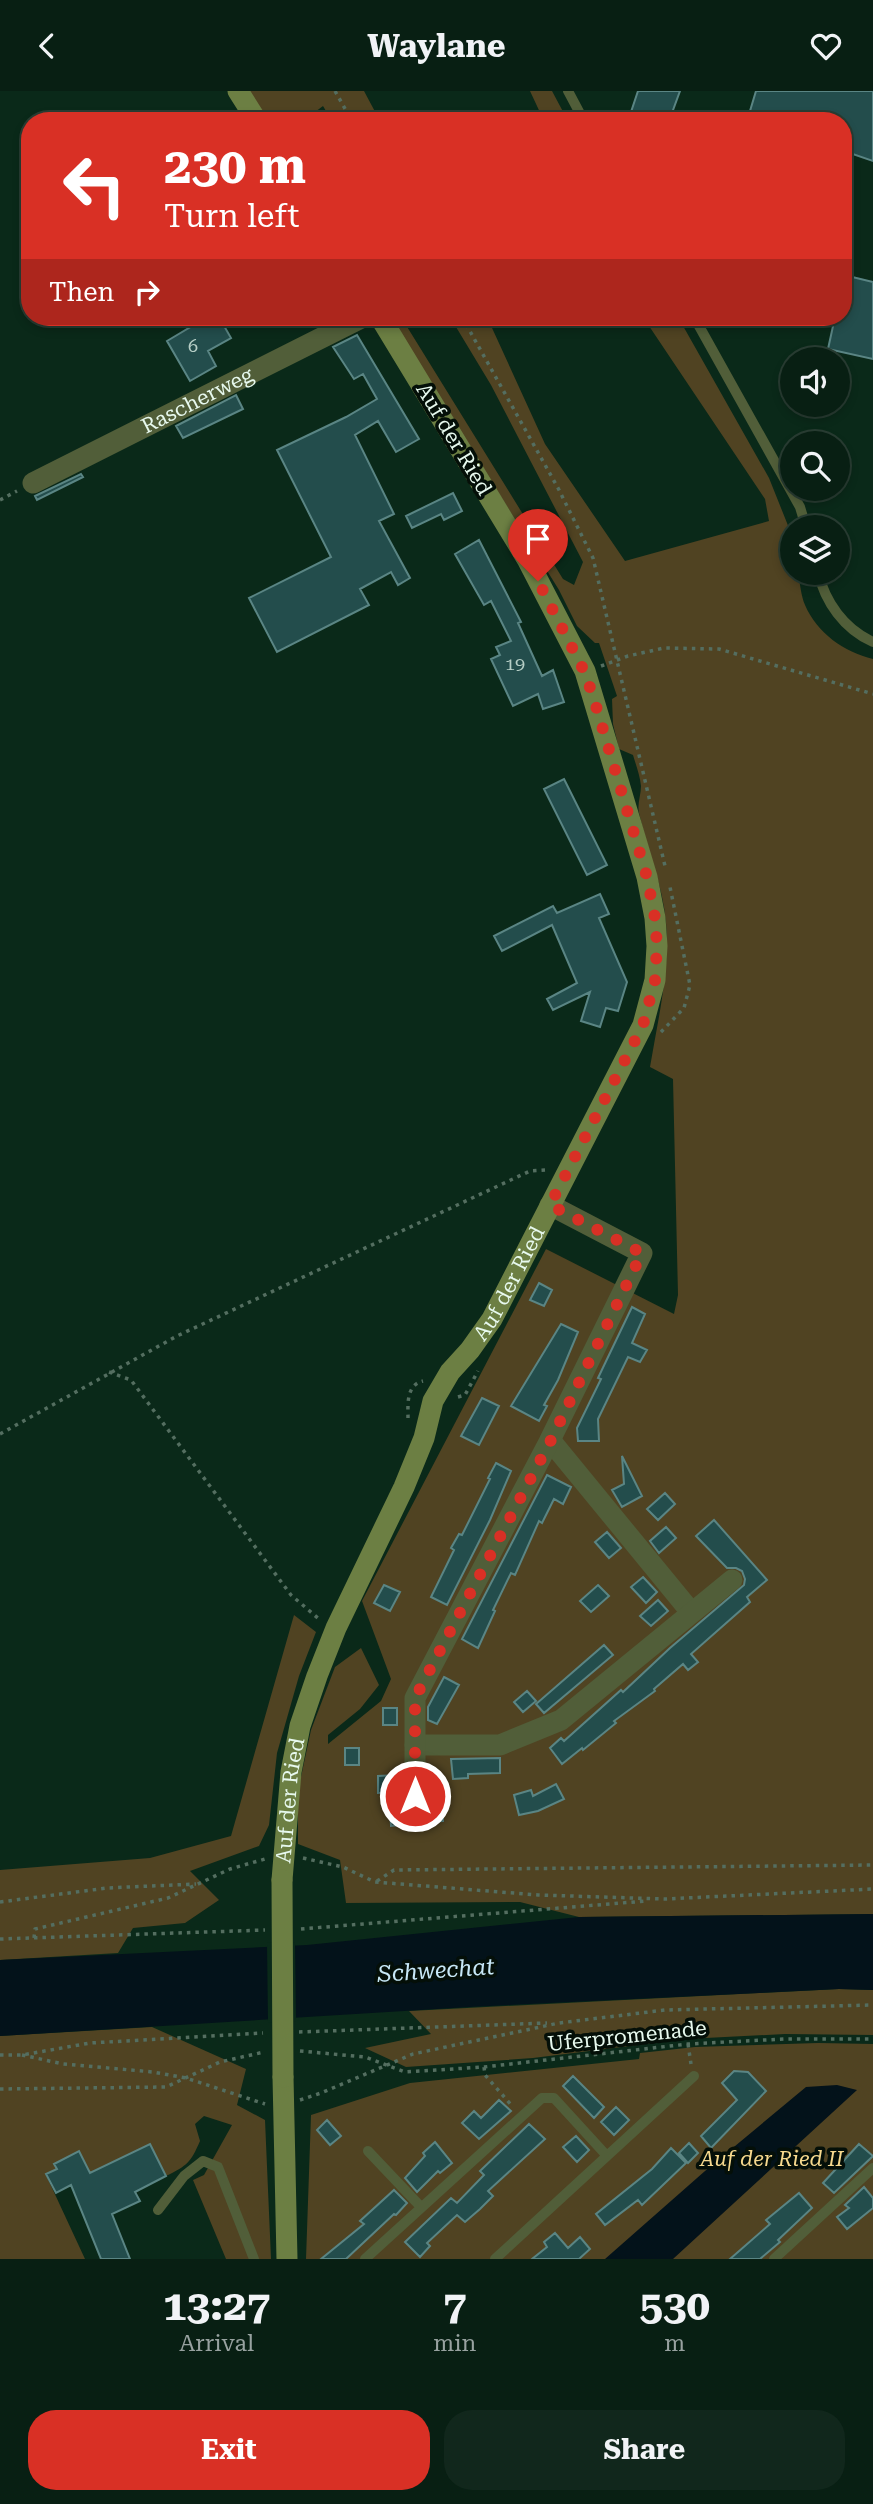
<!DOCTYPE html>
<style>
:root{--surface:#081f13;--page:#11271c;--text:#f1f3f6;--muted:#98a2a0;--line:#293d33;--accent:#d93025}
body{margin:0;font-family:"Roboto Serif",serif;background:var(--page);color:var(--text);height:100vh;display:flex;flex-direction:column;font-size:26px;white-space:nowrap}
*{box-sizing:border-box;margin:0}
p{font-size:23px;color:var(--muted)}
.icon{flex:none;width:38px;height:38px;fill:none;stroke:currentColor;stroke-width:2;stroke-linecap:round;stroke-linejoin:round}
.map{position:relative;height:2168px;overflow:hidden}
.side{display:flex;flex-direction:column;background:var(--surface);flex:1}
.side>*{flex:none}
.top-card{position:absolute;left:21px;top:21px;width:831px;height:214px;border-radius:28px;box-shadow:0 4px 10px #0003,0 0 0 2px var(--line);background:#d93025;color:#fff;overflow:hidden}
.fabs{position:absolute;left:780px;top:256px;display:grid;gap:14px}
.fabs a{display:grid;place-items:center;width:70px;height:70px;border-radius:50%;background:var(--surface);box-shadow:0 4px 10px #0003,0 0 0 2px var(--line);font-size:35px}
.pin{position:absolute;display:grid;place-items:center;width:60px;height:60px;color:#fff;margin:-72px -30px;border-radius:50% 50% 50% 0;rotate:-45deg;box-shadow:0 0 7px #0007}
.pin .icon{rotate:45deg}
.me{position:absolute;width:77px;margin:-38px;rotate:0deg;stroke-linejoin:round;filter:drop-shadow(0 0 5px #0008)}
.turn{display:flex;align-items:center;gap:24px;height:147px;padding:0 28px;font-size:32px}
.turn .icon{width:91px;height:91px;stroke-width:2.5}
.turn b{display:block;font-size:49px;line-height:60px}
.then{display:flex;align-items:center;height:66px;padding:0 28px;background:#0003;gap:14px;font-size:26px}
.eta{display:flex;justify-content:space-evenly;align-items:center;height:119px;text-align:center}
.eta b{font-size:42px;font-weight:700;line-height:49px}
.primary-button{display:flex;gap:14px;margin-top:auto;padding:14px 28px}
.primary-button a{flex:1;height:80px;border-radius:28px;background:var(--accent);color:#fff;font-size:28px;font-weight:700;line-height:80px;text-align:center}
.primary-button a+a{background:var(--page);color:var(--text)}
header{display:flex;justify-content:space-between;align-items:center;height:91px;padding:0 28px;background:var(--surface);font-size:32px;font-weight:700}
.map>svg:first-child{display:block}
</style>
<header><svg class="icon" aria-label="back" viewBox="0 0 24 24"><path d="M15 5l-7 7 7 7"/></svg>Waylane<svg class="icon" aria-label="heart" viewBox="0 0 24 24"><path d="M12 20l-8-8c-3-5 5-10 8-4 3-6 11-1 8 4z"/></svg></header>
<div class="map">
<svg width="873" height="2168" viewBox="0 0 873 2168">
<rect width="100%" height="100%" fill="#0a2919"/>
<!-- green -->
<path fill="#504322" d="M 249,0 L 364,0 L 380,30 L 332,30 L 323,15 L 303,30 L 268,30 Z
M 530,0 L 552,0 L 568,30 L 544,30 Z
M 389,226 L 401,226 L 563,488 L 574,494 L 583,471 L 491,294 L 450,226 L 487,226 L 545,353 L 625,470 L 769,430 L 765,408 L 643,226 L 678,226 L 769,387 L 789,437 L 793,455 L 793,481 L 798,481 C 800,492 801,505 805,514 C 817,542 844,561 873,568 L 873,1823 L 579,1826 L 520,1811 L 346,1812 L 340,1769 L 298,1753 L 298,1700 L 311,1639 L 335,1576 L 361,1557 L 379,1594 L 360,1618 L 328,1644 L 328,1653 L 381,1610 L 391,1588 L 362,1510 L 546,1158 L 674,1223 L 678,1204 L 673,988 L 650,976 C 658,928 670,880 666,832 C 663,794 647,758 639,722 C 637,713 641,704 641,695 C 640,685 636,674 633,664 L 619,658 L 613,633 L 612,608 L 617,605 L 599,552 L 595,552 L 577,535 L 559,499 Z
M 294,1524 L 316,1541 L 299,1585 L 277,1662 L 269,1734 L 259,1755 L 190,1780 L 219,1809 L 185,1832 L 133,1837 L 118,1862 L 0,1869 L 0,1779 L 150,1767 L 231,1745 Z
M 839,1898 L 873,1899 L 873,1944 L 785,1943 L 686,1948 L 533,1967 L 406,1976 L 365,1957 L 431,1943 L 409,1920 Z
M 152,1936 L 246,1978 L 237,2014 L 265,2029 L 271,2168 L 226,2168 L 193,2089 L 204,2084 L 232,2034 L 204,2025 L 195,2033 L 200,2050 C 191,2071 187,2075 166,2085 L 150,2053 L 90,2082 L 79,2060 L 55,2072 L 57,2078 L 46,2084 L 85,2168 L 0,2168 L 0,1945 Z
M 818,1952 L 873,1953 L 873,2168 L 306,2168 L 311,2024 L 410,1992 L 639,1968 L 640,1962 L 695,1956 Z"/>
<!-- water -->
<path fill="#03121a" d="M 873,1823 L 873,1899 L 839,1898 L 469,1916 L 0,1945 L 0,1869 L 307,1854 L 579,1826 Z
M 837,1994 L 857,1999 L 673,2168 L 605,2168 L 705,2080 L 806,1996 Z"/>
<!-- pier -->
<path fill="#0a2919" d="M 295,1851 L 296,1930 L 268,1932 L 267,1852 Z"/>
<!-- building -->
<path fill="#234d4c" stroke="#5a8584" stroke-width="2" d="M 638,0 L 680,0 L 669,30 L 628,30 Z
M 756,0 L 873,0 L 873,70 L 844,60 L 844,30 L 747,30 Z
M 844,184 L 873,191 L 873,268 L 828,258 L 835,226 L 844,226 Z
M 198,226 L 219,226 L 231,247 L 208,260 L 216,275 L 190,290 L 167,250 L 192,235 L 190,230 Z
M 357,244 L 419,348 L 396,361 L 378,330 L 355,344 L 394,423 L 379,430 L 410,487 L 398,494 L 391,481 L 360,498 L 369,514 L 277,561 L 249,507 L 331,466 L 277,359 L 346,326 L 377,308 L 363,283 L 354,288 L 333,256 Z
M 236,304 L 243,318 L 183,347 L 176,335 Z
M 81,383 L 83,386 L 37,409 L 35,405 Z
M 453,402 L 462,420 L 444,429 L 441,423 L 412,437 L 406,425 Z
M 479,449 L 521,531 L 518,532 L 542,585 L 553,579 L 564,611 L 543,618 L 538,603 L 513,615 L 491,568 L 500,564 L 496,556 L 511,550 L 491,510 L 484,514 L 455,463 Z
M 564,688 L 607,774 L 587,784 L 544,698 Z
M 600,803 L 609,823 L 599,827 L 627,891 L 618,920 L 606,917 L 600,936 L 581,930 L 590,901 L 553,919 L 547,908 L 577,892 L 552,834 L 502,860 L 494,845 L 553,815 L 557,822 Z
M 539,1192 L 552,1199 L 544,1215 L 530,1209 Z
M 632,1216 L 645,1223 L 632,1252 L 647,1259 L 640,1271 L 628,1266 L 598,1328 L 599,1350 L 578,1350 L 577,1337 L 601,1288 L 598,1287 Z
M 561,1233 L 578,1241 L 558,1289 L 544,1314 L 547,1315 L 539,1330 L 511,1315 Z
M 482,1307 L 499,1315 L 479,1354 L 461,1345 Z
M 622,1365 L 642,1405 L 622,1416 L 612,1399 L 624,1393 Z
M 496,1372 L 511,1380 L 490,1429 L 447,1514 L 431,1506 L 454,1459 L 451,1457 L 459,1443 L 462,1444 L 490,1388 L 488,1387 Z
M 547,1384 L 571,1396 L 563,1413 L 554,1408 L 542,1432 L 539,1430 L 515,1484 L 511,1482 L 493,1519 L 495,1520 L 478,1557 L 462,1548 Z
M 665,1402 L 675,1413 L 658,1429 L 647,1418 Z
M 714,1429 L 767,1489 L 747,1506 L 750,1511 L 691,1563 L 698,1571 L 688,1579 L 683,1573 L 654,1598 L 655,1600 L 614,1630 L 616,1632 L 583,1659 L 582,1657 L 562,1673 L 550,1657 L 561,1647 L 564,1650 L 621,1599 L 623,1601 L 670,1557 L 744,1494 L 745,1488 L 742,1480 L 736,1477 L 727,1477 L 696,1445 Z
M 666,1436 L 676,1447 L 659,1462 L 650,1450 Z
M 607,1441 L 621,1457 L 609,1467 L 595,1451 Z
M 643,1486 L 657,1501 L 646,1512 L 631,1496 Z
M 384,1494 L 400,1501 L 390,1520 L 374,1512 Z
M 598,1494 L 609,1505 L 591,1521 L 580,1510 Z
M 658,1509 L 668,1520 L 651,1535 L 640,1525 Z
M 604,1554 L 613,1564 L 544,1622 L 536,1613 Z
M 444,1586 L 459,1594 L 437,1633 L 428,1629 L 428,1616 Z
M 527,1600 L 536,1610 L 523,1621 L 514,1611 Z
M 383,1617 L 397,1617 L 397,1634 L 383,1634 Z
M 345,1657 L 359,1657 L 359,1674 L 345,1674 Z
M 500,1667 L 500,1682 L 468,1683 L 468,1687 L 453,1688 L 451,1668 Z
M 398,1684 L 398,1701 L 378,1702 L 378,1685 Z
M 556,1693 L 564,1708 L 538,1720 L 519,1724 L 514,1704 L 531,1699 L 533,1705 Z
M 442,1708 L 443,1730 L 408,1731 L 408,1733 L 391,1735 L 390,1714 L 404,1712 L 416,1718 L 422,1716 L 427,1709 Z
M 734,1980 L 748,1981 L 766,2000 L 711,2057 L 701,2045 L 737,2009 L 722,1992 Z
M 573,1985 L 604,2016 L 594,2027 L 563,1995 Z
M 499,2009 L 511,2020 L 479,2048 L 462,2032 L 474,2020 L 481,2027 Z
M 616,2016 L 629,2029 L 614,2044 L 601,2031 Z
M 327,2029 L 341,2045 L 330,2054 L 317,2039 Z
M 529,2033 L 545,2048 L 488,2100 L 493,2105 L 480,2118 L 465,2131 L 457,2124 L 427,2152 L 430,2155 L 420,2166 L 405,2151 L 451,2107 L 457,2112 L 484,2084 L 480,2080 Z
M 576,2045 L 589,2059 L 577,2071 L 563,2056 Z
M 435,2051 L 452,2072 L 440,2082 L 438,2080 L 417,2101 L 405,2087 L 425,2065 L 423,2062 Z
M 689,2052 L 698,2062 L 688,2072 L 679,2062 Z
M 150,2053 L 166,2085 L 135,2101 L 140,2110 L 112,2123 L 130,2168 L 101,2168 L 71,2094 L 56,2102 L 46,2083 L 57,2078 L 54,2073 L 79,2060 L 90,2082 Z
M 859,2053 L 873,2065 L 834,2102 L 823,2092 Z
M 671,2057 L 686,2072 L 642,2114 L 638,2109 L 605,2134 L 596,2123 L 652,2078 Z
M 864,2096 L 873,2107 L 873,2117 L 847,2138 L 837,2126 L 849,2117 L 845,2114 Z
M 394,2099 L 407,2112 L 396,2124 L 394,2123 L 346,2168 L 321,2168 L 364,2133 L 360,2130 Z
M 799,2102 L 812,2117 L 778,2149 L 780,2151 L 760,2168 L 730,2168 L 770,2133 L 766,2129 Z
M 555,2142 L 568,2157 L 580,2146 L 590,2158 L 579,2168 L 532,2168 L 547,2156 L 544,2151 Z"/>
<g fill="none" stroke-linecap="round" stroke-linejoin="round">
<!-- path -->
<path stroke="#546e60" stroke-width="3.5" stroke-dasharray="3.5 5" stroke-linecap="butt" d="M 335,0 L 352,30
M 462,226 L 558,397 L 593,467 L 665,775
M 0,409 L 17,400
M 601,575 L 628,565 L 664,557 L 719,558 L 873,603
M 661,941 L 684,917 L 690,894 L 670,796
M 109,1281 L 131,1289 L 291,1504 L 319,1528
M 458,1306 L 465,1304 L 478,1280
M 408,1327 C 408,1313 406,1294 423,1290
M 0,1343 L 177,1245 L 530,1080 L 547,1079
M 303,1767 L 343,1776 L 375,1791 L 538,1804 L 665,1808 L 873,1798
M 377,1790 L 394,1779 L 873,1774
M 0,1811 L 107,1797 L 196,1793
M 301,1838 L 646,1810
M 34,1847 L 35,1838 L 168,1807 L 230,1778 L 265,1768
M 0,1848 L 265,1839
M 299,1941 L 547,1932
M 688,1953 L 691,1973
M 300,1960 L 365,1966 L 405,1981 L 484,1976 L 688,1953 L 784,1948 L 873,1948
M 0,1964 L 22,1964 L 90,1952 L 263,1942
M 22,1964 L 63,1973 L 153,1981 L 186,1987 L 265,2013
M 484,1976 L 485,1984 L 513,2016
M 0,1998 L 166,1996 L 220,1971 L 264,1961
M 300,2009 L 321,2002 L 413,1963 L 559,1932 L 665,1919 L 873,1914"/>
<!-- service -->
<path stroke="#515e39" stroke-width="10" d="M 568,0 L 584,30
M 694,226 L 800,416 L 806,436
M 818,481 C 825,511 844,538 873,551
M 368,2060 L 421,2116
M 158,2119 L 184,2085 L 203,2070 L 218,2076 L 254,2168
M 365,2168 L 542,2007 L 554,2007 L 607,2065
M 495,2168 L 694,1985
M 774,2168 L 873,2077"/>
<!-- minor -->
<g stroke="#515e39" stroke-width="21">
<path id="s1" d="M 33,392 L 363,226"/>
<path d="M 550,1349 L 691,1521"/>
<path d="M 415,1654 L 500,1654 L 561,1629 L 732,1489"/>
<path d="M 415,1705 L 415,1607 L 550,1349 L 642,1162 L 550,1114"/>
</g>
<!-- secondary -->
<g stroke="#6c7f43" stroke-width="21">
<path d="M 238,0 L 257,30"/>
<path id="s2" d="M 282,1789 L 291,1681 L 300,1635 L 317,1585 L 336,1537 L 404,1396 L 424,1347 L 433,1310 L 450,1281 L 470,1259 L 492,1228 L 643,934 L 655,889 L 657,855 L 655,827 L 647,786 L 585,580 L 527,468 L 380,226"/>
<path d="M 283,1986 L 287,2168"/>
</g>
<!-- secondary-bridge -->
<path stroke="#6c7f43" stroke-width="21" d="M 282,1789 L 283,1986"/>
</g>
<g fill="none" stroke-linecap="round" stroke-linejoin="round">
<!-- route -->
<path stroke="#d93025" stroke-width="12" stroke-dasharray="0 21.6" d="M 415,1705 L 415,1607 L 551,1349 L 642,1162 L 550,1114 L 643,934 L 655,889 L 657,855 L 655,827 L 647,786 L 593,605 L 584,580 L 538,490"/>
</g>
<g text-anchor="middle" stroke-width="7" stroke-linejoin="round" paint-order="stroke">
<!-- number labels -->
<g font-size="18" fill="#b6cec6">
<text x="193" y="261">6</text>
<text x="515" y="579">19</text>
</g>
<!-- street labels -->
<g font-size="21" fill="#e7f9ee" stroke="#040f08">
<text dy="7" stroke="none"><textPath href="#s1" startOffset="184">Rascherweg</textPath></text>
<text transform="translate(454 348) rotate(59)" y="7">Auf der Ried</text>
<text dy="7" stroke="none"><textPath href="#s2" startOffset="648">Auf der Ried</textPath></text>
<text dy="7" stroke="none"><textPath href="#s2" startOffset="80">Auf der Ried</textPath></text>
<text transform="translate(627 1945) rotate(-6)" y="7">Uferpromenade</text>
</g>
<!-- park labels -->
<g font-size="21" font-style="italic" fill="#f6d98e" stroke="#040f08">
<text x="772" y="2075">Auf der Ried II</text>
</g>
<!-- water labels -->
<g font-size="23" font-style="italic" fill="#c8e8f7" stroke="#040f08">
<text transform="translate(436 1879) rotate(-4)" y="8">Schwechat</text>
</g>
</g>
</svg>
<div class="fabs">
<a><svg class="icon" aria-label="sound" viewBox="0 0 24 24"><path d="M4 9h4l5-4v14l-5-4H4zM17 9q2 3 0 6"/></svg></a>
<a><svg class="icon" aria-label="search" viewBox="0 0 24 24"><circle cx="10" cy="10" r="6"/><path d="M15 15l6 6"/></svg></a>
<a><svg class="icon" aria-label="layers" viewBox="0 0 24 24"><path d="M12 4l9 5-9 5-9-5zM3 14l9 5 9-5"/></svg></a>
</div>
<div class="pin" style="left:538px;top:490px;background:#d93025"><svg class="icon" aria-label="arrive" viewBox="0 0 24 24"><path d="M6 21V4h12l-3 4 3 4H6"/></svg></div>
<svg class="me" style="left:415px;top:1705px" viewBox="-20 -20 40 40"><circle r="17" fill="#d93025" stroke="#fff" stroke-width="3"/><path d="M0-11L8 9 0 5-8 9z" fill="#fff"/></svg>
<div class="top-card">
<div class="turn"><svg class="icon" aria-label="left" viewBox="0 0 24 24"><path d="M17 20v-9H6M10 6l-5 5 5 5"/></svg><div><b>230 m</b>Turn left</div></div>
<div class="then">Then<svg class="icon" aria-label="right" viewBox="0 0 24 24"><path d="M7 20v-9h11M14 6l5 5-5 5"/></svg></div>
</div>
</div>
<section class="side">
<div class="eta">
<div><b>13:27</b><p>Arrival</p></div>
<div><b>7</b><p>min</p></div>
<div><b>530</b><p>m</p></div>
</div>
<div class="primary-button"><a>Exit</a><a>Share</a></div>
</section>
